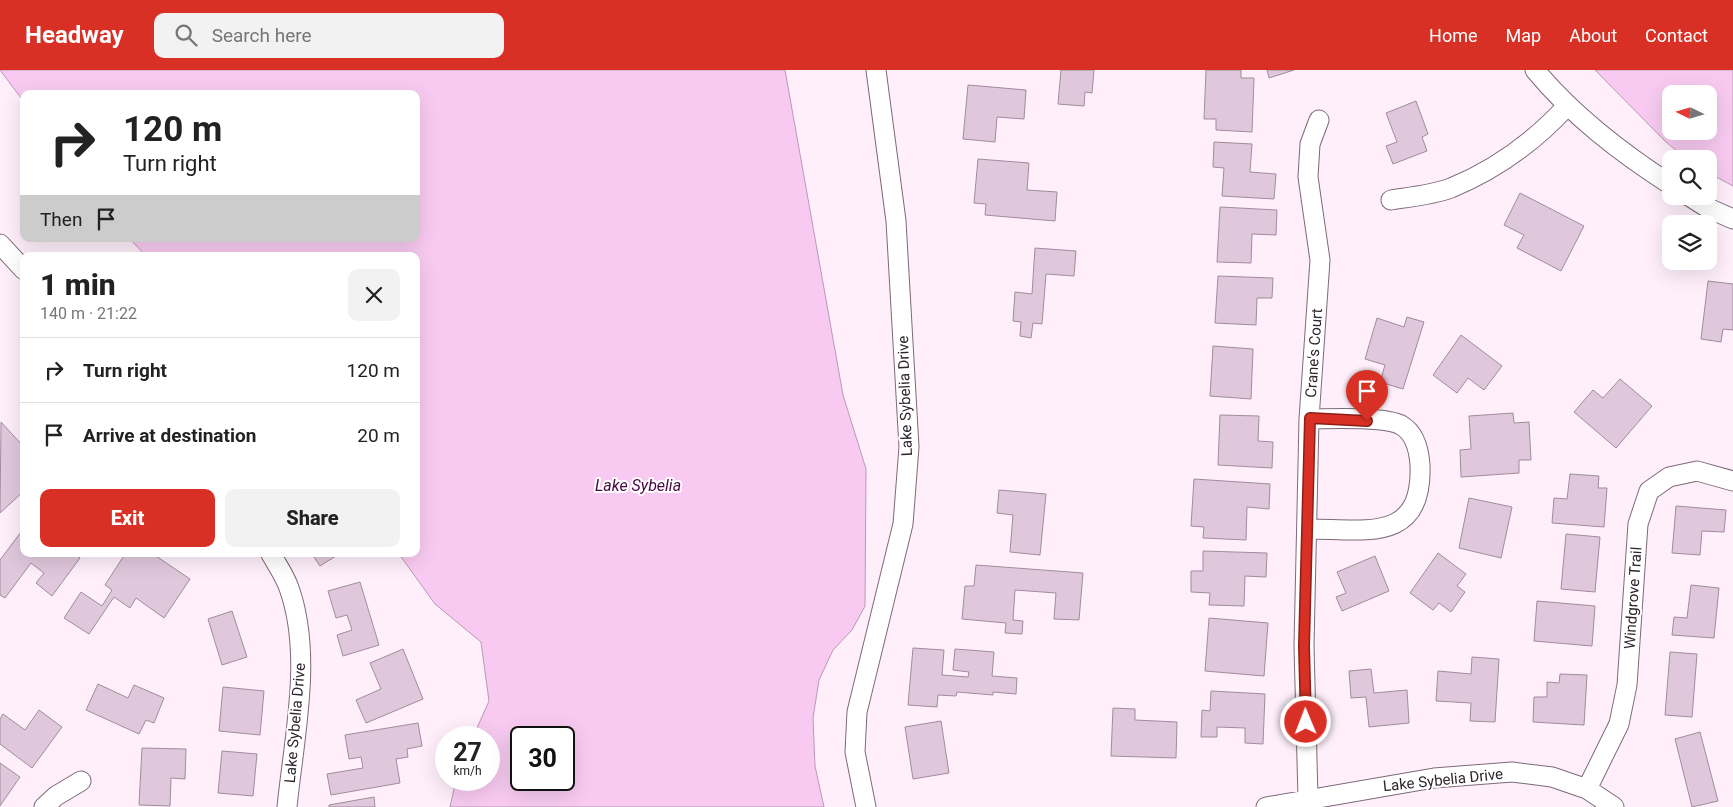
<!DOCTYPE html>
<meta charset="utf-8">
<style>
:root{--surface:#fff;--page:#f2f2f2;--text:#222;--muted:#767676;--line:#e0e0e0;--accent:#d93025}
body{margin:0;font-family:Roboto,sans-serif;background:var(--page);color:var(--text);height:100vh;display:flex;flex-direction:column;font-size:19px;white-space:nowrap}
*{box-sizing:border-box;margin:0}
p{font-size:16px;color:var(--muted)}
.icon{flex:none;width:28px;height:28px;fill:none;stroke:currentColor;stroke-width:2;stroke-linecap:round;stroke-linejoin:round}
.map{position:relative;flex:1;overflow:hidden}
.drawer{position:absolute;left:20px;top:182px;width:400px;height:305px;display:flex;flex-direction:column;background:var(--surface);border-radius:10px;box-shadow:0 5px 20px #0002}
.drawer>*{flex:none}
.hud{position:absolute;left:20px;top:20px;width:400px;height:152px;border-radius:10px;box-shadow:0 5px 20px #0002;background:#fff;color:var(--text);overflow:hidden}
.needle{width:32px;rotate:275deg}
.tools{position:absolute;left:1662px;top:15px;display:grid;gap:10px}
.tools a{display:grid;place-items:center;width:55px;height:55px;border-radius:10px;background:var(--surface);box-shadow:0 5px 20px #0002;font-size:25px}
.speed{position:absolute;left:435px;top:656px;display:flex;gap:10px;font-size:25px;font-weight:700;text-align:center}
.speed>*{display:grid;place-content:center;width:65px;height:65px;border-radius:50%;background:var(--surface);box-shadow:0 5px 20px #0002;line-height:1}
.speed small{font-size:12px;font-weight:400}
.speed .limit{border:2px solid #111;border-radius:8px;background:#fff;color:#111}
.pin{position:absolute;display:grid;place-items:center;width:42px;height:42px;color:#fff;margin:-51px -21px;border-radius:50% 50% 50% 0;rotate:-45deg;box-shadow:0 0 5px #0007}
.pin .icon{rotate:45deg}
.me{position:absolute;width:55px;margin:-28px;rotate:359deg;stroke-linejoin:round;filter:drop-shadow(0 0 4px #0008)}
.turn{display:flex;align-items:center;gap:18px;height:105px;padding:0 20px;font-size:22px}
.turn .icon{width:65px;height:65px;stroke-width:2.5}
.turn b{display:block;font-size:35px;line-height:42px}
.then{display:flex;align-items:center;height:48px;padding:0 20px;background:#0003;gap:10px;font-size:19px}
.round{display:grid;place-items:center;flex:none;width:52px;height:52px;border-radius:10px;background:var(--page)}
.overview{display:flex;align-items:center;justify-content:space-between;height:85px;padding:0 20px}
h1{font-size:30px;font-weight:800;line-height:38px}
.action{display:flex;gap:10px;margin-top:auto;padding:10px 20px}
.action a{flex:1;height:58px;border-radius:10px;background:var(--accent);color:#fff;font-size:20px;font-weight:800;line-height:58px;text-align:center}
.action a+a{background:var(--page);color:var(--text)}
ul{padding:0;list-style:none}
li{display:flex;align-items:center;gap:15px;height:65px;padding:0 20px;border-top:1px solid var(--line)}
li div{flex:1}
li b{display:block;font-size:19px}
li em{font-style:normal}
header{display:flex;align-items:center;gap:30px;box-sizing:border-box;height:70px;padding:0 25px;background:var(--accent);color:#fff}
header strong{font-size:24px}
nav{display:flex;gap:28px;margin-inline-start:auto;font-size:18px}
.search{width:350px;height:45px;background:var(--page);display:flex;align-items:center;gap:12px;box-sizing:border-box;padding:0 18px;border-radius:10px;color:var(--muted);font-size:19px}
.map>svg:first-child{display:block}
</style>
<header>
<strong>Headway</strong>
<div class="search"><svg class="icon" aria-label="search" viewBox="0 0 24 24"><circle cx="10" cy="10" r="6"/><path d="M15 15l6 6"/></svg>Search here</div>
<nav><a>Home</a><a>Map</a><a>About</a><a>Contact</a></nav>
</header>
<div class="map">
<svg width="1733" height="737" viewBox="0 0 1733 737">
<rect width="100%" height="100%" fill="#feeffb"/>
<!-- water -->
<path fill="#f8caf1" stroke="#bb98b6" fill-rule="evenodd" d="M 0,0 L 785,0 L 843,325 L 866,399 L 865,536 L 852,560 L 833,580 L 819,610 L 813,648 L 815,696 L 824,737 L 450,737 L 456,710 L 489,710 L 489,668 L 473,667 L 489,631 L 481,572 L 435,534 L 399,484 L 416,484 L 416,186 L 146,186 L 130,169 L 416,169 L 416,24 L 24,24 L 24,32 ZM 521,668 L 564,668 L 564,710 L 521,710 Z
M 1595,0 L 1733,0 L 1733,116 L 1709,103 L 1709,89 L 1687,89 L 1666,72 ZM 1671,24 L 1709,24 L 1709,61 L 1671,61 Z"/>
<!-- building -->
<path fill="#e0c8dc" stroke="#a18b9d" d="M 1061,0 L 1094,0 L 1092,23 L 1085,22 L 1084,36 L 1058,34 Z
M 1206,0 L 1241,0 L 1241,8 L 1254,8 L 1252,62 L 1216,60 L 1216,49 L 1204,49 Z
M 1267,0 L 1294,0 L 1269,8 Z
M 968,15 L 1026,20 L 1024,49 L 997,47 L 995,72 L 963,69 Z
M 1416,31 L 1428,64 L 1422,67 L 1427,81 L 1393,94 L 1386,76 L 1397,72 L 1386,43 Z
M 1214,72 L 1252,74 L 1250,102 L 1276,104 L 1274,129 L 1222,126 L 1224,98 L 1213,97 Z
M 978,89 L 1029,93 L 1027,120 L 1057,122 L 1055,151 L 985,145 L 986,134 L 974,133 Z
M 1520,123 L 1584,156 L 1561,201 L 1517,178 L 1524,165 L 1504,155 Z
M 1220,137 L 1277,140 L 1276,165 L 1252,164 L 1251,193 L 1217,192 Z
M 1035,178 L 1076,181 L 1074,206 L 1046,204 L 1042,254 L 1033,253 L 1031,268 L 1020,266 L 1021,252 L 1013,251 L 1015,222 L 1032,224 Z
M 1218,206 L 1273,208 L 1272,228 L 1257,228 L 1256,255 L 1215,253 Z
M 1708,211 L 1733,214 L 1733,260 L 1723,259 L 1721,272 L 1701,269 Z
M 1407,247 L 1424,252 L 1403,319 L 1380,312 L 1385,295 L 1365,289 L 1377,248 L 1404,257 Z
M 1461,265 L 1502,296 L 1484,320 L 1468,308 L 1457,323 L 1433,305 Z
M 1213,276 L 1253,279 L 1251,329 L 1210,326 Z
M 1620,309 L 1652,336 L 1616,378 L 1574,342 L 1593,320 L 1603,328 Z
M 1513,343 L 1514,353 L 1529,352 L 1531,390 L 1519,390 L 1519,403 L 1461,407 L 1460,380 L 1471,379 L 1469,346 Z
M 1220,345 L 1259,346 L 1258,371 L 1273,372 L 1272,398 L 1218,395 Z
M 1,352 L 24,377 L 24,421 L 0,443 Z
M 1570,404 L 1599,406 L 1598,418 L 1607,418 L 1604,457 L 1552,453 L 1554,428 L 1567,429 Z
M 1194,409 L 1270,414 L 1269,439 L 1247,437 L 1246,470 L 1203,468 L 1204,457 L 1191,456 Z
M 999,420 L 1046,424 L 1040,485 L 1010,482 L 1013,445 L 997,443 Z
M 1469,428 L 1512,437 L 1501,488 L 1459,478 Z
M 1676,436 L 1726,440 L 1724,462 L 1702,461 L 1700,485 L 1672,483 Z
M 24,458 L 24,484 L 75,484 L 80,488 L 52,526 L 36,513 L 44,503 L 31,493 L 5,528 L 0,525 L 0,490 Z
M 1566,464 L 1600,467 L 1595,522 L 1561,519 Z
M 1203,481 L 1267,483 L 1266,507 L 1245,506 L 1244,536 L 1209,535 L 1210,523 L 1191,522 L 1191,501 L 1203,501 Z
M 1438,483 L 1466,504 L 1457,516 L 1465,522 L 1451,542 L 1439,533 L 1433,540 L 1410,523 Z
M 125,484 L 153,484 L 190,509 L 164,548 L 136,528 L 130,538 L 114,527 L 89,564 L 64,548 L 81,522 L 102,536 L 112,520 L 105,515 Z
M 312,484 L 339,484 L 320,496 Z
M 1375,486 L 1389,521 L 1342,541 L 1336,527 L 1346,523 L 1337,502 Z
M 976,495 L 1083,503 L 1079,550 L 1054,549 L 1056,523 L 1015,520 L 1013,550 L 1023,551 L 1022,564 L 1005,563 L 1006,553 L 962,549 L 965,516 L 974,516 Z
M 360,512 L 379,575 L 343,586 L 337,565 L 352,560 L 347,545 L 336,548 L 328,521 Z
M 1691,515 L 1719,518 L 1714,568 L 1672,565 L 1674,547 L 1687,548 Z
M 1537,531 L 1595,536 L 1592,576 L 1534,571 Z
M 232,541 L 247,587 L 222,595 L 208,549 Z
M 1209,548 L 1268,553 L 1264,606 L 1205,601 Z
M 913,578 L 944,580 L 942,605 L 968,607 L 969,602 L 953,600 L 955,579 L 994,582 L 992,606 L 1017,608 L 1016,624 L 993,622 L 993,625 L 957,622 L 956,626 L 938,625 L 937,637 L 908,635 Z
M 403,579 L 423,629 L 366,653 L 356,630 L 381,619 L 370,593 Z
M 1670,582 L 1697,584 L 1692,647 L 1665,645 Z
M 1472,587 L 1499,589 L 1495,652 L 1470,651 L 1471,633 L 1436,631 L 1438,601 L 1471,604 Z
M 1371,599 L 1374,623 L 1407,620 L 1409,653 L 1369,657 L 1366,627 L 1351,628 L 1349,601 Z
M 1560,604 L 1587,605 L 1584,655 L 1533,652 L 1534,627 L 1547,627 L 1547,612 L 1559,613 Z
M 98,614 L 128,628 L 134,615 L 164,628 L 154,653 L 146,650 L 139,664 L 86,640 Z
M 223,617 L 264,621 L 260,665 L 219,661 Z
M 1211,621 L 1265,624 L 1263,674 L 1245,673 L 1245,658 L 1217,657 L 1217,667 L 1201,667 L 1202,640 L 1210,641 Z
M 1113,638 L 1135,639 L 1135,650 L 1177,652 L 1176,688 L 1111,686 Z
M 39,640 L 62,657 L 32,698 L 0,674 L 0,649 L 3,644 L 25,660 Z
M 941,651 L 949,703 L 913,709 L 905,657 Z
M 418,653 L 422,676 L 407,679 L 408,687 L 396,689 L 400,713 L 331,725 L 327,704 L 363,698 L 361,687 L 349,689 L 345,665 Z
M 1700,662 L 1718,731 L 1692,737 L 1675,669 Z
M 142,678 L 186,679 L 185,709 L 171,708 L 170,736 L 139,735 Z
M 222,681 L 257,684 L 253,726 L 218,723 Z
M 0,693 L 20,707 L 0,736 Z
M 374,727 L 375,737 L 329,737 L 329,735 Z"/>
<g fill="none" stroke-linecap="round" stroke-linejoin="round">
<defs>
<path id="minor" d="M 1535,0 C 1573,46 1620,82 1671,115
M 1689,126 L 1708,138 L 1733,149
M 1391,130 C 1410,127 1432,125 1451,118 C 1497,99 1534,72 1567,36
M 0,174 L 24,200
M 1308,459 C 1365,459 1423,474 1420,395 C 1419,380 1415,363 1401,355 C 1383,346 1331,349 1309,349
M 271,484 C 277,495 285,506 289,518 C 313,585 294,667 287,737
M 1587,719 L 1619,654 L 1627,615 L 1638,454 L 1649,421 L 1669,407 L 1697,401 L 1733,411
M 1308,728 L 1304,576 L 1309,349 L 1320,190 L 1308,107 L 1310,74 L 1319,50
M 44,737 L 56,726 L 81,711
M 866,737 L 855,682 L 857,642 L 903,454 L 909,377 L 896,151 L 876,0
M 1266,737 L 1434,708 L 1512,702 L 1552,707 L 1587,719 L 1614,737"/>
</defs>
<!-- minor casing -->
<use href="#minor" stroke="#7d697a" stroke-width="21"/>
<!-- minor -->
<use href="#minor" stroke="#fff" stroke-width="19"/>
</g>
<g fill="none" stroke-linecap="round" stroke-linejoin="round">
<defs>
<path id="route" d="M 1306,652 L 1304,576 L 1310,348 L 1367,351"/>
</defs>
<!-- route casing -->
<use href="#route" stroke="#8d1f18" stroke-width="12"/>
<!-- route -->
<use href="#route" stroke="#d93025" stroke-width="9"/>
</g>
<g text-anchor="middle" stroke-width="4" stroke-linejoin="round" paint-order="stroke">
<!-- street labels -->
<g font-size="15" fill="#2e252c" stroke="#fff">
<text transform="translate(1314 283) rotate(-86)" y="5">Crane's Court</text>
<text transform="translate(905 326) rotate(-92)" y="5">Lake Sybelia Drive</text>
<text transform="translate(1633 528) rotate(-86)" y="5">Windgrove Trail</text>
<text transform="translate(295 653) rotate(-85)" y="5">Lake Sybelia Drive</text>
<text transform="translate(1443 710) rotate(-6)" y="5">Lake Sybelia Drive</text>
</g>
<!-- water labels -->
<g font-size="16" font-style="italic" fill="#490644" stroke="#fff">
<text x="638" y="421">Lake Sybelia</text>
</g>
</g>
</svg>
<div class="tools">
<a><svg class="needle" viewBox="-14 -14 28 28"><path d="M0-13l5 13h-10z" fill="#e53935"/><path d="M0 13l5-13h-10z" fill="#767676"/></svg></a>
<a><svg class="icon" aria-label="search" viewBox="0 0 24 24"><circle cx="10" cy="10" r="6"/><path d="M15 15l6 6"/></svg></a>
<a><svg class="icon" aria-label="layers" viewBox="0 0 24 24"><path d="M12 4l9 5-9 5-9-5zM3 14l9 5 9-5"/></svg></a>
</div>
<div class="speed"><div>27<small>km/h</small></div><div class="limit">30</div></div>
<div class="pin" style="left:1367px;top:351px;background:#d93025"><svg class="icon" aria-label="arrive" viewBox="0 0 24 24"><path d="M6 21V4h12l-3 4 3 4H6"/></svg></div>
<svg class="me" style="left:1306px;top:652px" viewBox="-20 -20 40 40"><circle r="17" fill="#d93025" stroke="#fff" stroke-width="3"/><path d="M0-11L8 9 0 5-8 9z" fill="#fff"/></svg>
<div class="hud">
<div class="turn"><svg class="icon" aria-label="right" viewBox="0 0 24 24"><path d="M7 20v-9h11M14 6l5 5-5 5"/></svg><div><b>120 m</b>Turn right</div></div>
<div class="then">Then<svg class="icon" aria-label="arrive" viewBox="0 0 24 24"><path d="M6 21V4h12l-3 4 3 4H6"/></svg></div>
</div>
<section class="drawer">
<div class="overview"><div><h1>1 min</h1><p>140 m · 21:22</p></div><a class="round"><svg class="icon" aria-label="close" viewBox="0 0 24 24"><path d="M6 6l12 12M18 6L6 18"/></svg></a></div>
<ul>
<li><svg class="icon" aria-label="right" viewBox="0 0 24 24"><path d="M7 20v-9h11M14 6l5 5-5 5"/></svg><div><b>Turn right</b></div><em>120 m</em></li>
<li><svg class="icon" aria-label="arrive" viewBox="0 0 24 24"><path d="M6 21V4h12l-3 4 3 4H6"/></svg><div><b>Arrive at destination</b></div><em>20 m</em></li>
</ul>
<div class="action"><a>Exit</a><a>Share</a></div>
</section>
</div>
